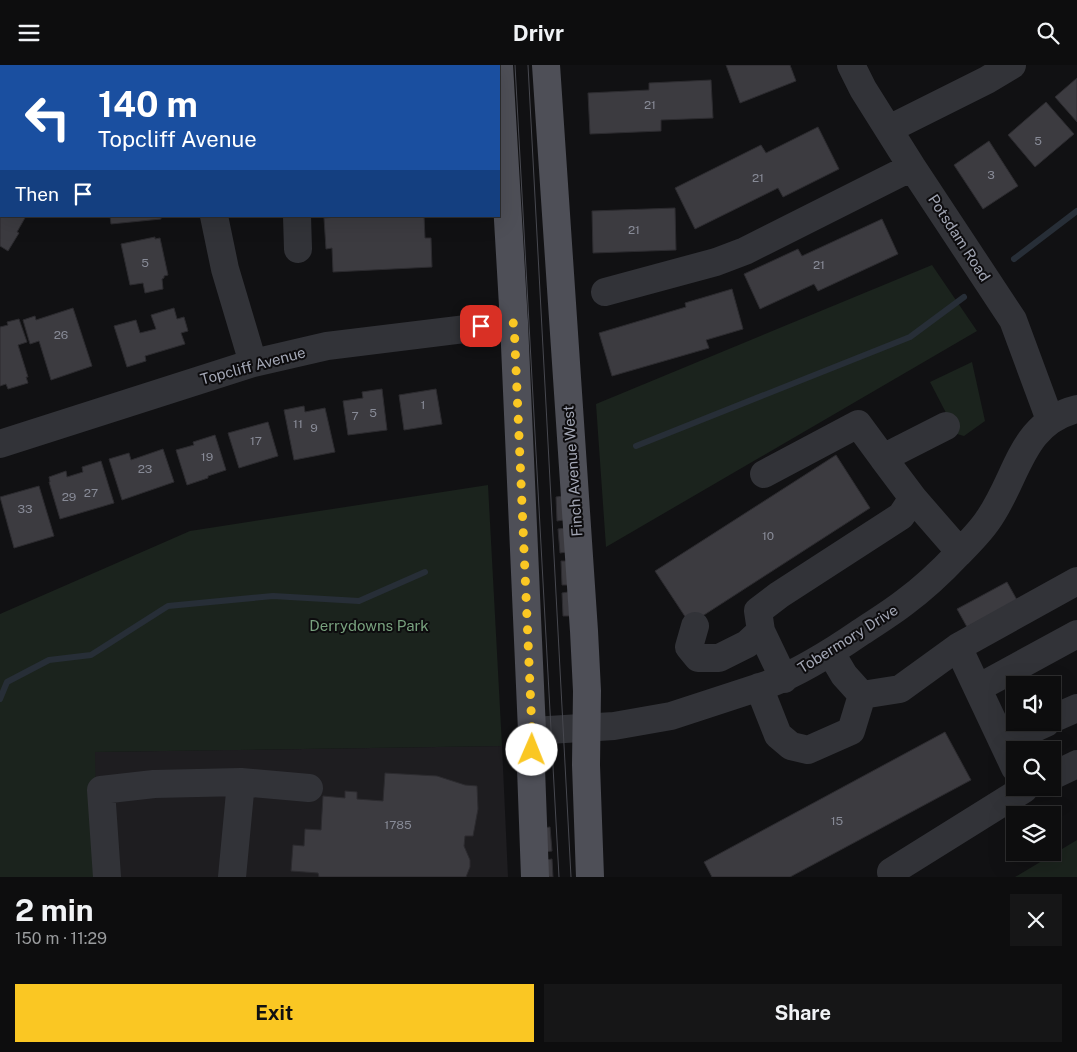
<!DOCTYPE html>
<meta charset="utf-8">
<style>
:root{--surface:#0d0d0e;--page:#161617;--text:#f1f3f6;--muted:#9a9c9e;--line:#2d2d2e;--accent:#fac723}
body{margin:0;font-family:"Public Sans",sans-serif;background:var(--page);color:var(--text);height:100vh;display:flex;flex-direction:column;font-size:19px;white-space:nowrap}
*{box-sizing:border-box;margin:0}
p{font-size:16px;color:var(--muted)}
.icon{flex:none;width:28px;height:28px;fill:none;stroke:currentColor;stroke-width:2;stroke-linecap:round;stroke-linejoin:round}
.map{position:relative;height:812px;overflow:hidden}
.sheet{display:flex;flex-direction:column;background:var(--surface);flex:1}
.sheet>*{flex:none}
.guide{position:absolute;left:0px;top:0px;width:500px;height:152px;box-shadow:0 5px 20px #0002,0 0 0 1px var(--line);background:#1a4fa0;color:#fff;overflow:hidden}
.fabs{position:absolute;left:1006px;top:611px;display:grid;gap:10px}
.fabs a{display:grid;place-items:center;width:55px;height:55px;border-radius:0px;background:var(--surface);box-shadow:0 5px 20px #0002,0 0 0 1px var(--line);font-size:25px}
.pin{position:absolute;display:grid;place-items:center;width:42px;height:42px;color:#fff;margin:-21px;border-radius:10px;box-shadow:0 2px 8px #0006}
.me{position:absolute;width:55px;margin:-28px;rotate:1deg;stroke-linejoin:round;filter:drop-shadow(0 0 4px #0008)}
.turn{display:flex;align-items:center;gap:18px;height:105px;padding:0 15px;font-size:22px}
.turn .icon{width:65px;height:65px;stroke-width:2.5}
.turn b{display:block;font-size:35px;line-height:42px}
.then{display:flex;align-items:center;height:48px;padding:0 15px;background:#0003;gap:10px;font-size:19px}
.round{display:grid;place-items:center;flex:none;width:52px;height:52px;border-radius:0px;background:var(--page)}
.headline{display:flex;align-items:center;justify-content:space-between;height:85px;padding:0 15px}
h1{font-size:30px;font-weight:700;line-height:38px}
.cta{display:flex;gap:10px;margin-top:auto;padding:10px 15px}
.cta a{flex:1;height:58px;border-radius:0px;background:var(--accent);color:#111;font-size:20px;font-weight:700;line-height:58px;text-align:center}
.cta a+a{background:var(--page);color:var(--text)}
header{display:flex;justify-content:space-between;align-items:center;height:65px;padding:0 15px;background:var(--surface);font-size:22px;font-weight:700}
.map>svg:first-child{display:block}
</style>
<header><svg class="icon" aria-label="menu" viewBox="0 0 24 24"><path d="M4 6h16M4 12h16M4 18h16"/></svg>Drivr<svg class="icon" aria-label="search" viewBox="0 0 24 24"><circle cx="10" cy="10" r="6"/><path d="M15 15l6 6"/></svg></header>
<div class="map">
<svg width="1077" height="812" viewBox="0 0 1077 812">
<rect width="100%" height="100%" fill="#111113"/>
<!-- built -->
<path fill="#1e1d20" d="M 502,681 L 508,812 L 97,812 L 94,687 Z"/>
<!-- green -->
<path fill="#1b231d" d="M 932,200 L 977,266 L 606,482 L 596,339 Z
M 972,297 L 985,356 L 964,371 L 957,369 L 930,317 Z
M 488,420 L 502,681 L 95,687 L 97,812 L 0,812 L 0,549 L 190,466 Z
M 1077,775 L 1077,812 L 1015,812 Z"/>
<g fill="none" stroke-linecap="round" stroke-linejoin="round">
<!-- stream -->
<path stroke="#272e37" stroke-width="6" d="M 1014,194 L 1077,146
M 636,381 L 910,272 L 964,232
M 0,634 L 7,617 L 49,595 L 91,590 L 168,541 L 273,531 L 359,536 L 425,507"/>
</g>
<!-- building -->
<path fill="#3c3b40" stroke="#2c2b2f" d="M 259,0 L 310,0 L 310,1 L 260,1 Z
M 369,0 L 421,0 L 421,1 L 370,1 Z
M 726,0 L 790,0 L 796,16 L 740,38 Z
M 1,7 L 1,56 L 0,56 L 0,8 Z
M 1077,13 L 1077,57 L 1055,32 Z
M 711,15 L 713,53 L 661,55 L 661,66 L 590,69 L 588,28 L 649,25 L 649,18 Z
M 1046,37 L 1074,69 L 1035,102 L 1008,70 Z
M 818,62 L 839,104 L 783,132 L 778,123 L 695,164 L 675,123 L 761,80 L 766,88 Z
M 0,72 L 1,72 L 1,96 L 0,93 Z
M 989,76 L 1018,121 L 983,144 L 954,100 Z
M 0,134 L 1,151 L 26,151 L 17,167 L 19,168 L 8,186 L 0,181 Z
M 675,143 L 676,185 L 593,188 L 592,146 Z
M 110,151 L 161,151 L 161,154 L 111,159 Z
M 352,151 L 424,151 L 425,173 L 431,173 L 432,202 L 333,207 L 332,183 L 326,184 L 324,153 Z
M 882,154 L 898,189 L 818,226 L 814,219 L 760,244 L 744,209 L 798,184 L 802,191 Z
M 155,172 L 155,174 L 160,173 L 168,210 L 164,211 L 164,213 L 162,214 L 163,224 L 145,228 L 143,218 L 130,220 L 121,179 Z
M 732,224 L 743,264 L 706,275 L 709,283 L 612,311 L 599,268 L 686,242 L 685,238 Z
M 73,243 L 92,301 L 51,315 L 39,276 L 30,279 L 23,255 L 35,251 L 36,255 Z
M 174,243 L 177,254 L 184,252 L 188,266 L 181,268 L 185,279 L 145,291 L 146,296 L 127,302 L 114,261 L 136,255 L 140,268 L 156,264 L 151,250 Z
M 19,254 L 27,277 L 18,280 L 28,312 L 26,312 L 28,318 L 8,324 L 6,319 L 0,321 L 0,262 L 8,260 L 7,257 Z
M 382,324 L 387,365 L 348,370 L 343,336 L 363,333 L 362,327 Z
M 436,324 L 442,359 L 404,365 L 399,330 Z
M 304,341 L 305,347 L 325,343 L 335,387 L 294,395 L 284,345 Z
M 268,357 L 278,391 L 239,403 L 228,368 Z
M 215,370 L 226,405 L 208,411 L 208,413 L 187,420 L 176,385 L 194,380 L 193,377 Z
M 163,384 L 174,417 L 122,435 L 109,394 L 129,388 L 131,395 Z
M 836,390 L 870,443 L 690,559 L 655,506 Z
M 101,396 L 114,438 L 60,454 L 49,417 L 50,417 L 49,412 L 66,406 L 67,412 L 83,407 L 82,402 Z
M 39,421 L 54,471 L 14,483 L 0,432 Z
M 563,431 L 564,455 L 557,456 L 556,432 Z
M 565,463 L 567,487 L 560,488 L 558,464 Z
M 561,496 L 568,496 L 569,520 L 562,520 Z
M 1007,517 L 1017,535 L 967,562 L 957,544 Z
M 568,527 L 570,551 L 563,551 L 562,528 Z
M 945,667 L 971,715 L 790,812 L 712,812 L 704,797 Z
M 385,708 L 437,711 L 465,720 L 477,721 L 478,744 L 473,771 L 465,771 L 464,781 L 470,795 L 470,802 L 466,812 L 319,812 L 318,808 L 291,806 L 293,780 L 304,781 L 305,764 L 321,765 L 323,731 L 345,733 L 345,726 L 357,727 L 357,734 L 383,736 Z
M 550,762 L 552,786 L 544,787 L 543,763 Z
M 552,794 L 553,812 L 546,812 L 545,795 Z"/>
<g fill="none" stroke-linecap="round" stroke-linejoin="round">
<!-- minor -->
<path stroke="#323338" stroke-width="28" d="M 200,0 L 200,1
M 851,0 L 863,24 L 912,102 L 1013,255 L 1050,355
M 889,64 L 987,15 L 1012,0
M 214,151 L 225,204 L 253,298
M 297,151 L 298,184
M 605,227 L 716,197 L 745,186 L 912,102
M 946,361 L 883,393 L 913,433 L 960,487
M 0,379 L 253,298 L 327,281 L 514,258
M 764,409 L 858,359 L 883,393
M 695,561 L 689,582 L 698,593 L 719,593 L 747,579 L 761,566 L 758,546 L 779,530 L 901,451 L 913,433
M 761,566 L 784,614
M 958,582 L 1015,703
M 831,588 L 844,610 L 862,630 L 900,624 L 958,582 L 1077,516
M 759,622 L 778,670 L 791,681 L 808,685 L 851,666 L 862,630
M 978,623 L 1077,569
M 1052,654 L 1077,643
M 532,666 L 614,661 L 671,651 L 769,619 C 802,606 832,587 861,567 C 876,557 891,548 905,537 C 924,523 942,506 958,489 C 969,478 980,467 988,455 C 1018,413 1020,358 1077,344
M 1004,677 L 1046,658
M 1052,711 L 1077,699
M 891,807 L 1024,724
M 107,812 L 101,725 L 154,719 L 241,717
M 232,812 L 241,717 L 309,723"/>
<!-- major -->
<path stroke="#4e4f57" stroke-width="28" d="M 499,0 L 514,258 L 532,666 L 531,703 L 535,812
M 546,0 L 584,566 L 587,626 L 586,700 L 590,812"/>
<!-- tram -->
<path stroke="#47484f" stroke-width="1" d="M 515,0 L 559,812
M 528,0 L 571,812"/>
</g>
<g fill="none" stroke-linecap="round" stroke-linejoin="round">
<!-- route -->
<path stroke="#fac723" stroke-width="9" stroke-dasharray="0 16.2" d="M 481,261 L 514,258 L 532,666 L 532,685"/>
</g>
<g text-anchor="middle" stroke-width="4" stroke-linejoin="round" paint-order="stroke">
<!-- number labels -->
<g font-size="12" fill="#888b97">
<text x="650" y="44">21</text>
<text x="1038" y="80">5</text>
<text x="991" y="114">3</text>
<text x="758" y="117">21</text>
<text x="634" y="169">21</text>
<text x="145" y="202">5</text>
<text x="819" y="204">21</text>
<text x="61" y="274">26</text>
<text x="423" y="344">1</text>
<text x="373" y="352">5</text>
<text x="355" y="355">7</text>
<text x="298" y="363">11</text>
<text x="314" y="367">9</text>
<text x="256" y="380">17</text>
<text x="207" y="396">19</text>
<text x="145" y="408">23</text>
<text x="91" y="432">27</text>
<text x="69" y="436">29</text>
<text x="25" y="448">33</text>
<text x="768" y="475">10</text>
<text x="837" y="760">15</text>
<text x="398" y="764">1785</text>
</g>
<!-- street labels -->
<g font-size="15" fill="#a2a6b4" stroke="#0d0c0e">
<text transform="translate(959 173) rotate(57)" y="5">Potsdam Road</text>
<text transform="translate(253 301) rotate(-15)" y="5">Topcliff Avenue</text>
<text transform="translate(573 406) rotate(-94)" y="5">Finch Avenue West</text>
<text transform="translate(848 574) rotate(-32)" y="5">Tobermory Drive</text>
</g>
<!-- park labels -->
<g font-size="15" fill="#78a17e" stroke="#0d0c0e">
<text x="369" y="566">Derrydowns Park</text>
</g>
</g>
</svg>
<div class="fabs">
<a><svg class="icon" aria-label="sound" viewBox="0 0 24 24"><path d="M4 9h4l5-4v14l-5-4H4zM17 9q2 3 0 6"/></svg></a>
<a><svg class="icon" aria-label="search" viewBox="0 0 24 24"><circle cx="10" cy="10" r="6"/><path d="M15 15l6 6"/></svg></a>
<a><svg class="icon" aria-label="layers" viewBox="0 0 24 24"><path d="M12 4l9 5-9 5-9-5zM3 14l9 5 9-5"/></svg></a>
</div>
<div class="pin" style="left:481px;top:261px;background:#d93025"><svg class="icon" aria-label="arrive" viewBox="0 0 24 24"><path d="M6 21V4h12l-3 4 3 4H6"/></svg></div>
<svg class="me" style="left:532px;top:685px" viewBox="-20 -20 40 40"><circle r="19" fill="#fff"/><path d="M0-13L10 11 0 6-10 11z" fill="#fac723"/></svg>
<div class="guide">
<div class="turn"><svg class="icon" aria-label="left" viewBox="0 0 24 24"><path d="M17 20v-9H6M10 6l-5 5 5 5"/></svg><div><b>140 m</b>Topcliff Avenue</div></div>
<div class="then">Then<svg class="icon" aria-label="arrive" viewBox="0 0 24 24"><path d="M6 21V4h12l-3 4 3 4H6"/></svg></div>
</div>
</div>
<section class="sheet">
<div class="headline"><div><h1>2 min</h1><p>150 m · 11:29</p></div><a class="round"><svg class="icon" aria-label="close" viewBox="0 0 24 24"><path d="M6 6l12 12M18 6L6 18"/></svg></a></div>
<div class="cta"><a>Exit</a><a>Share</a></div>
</section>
